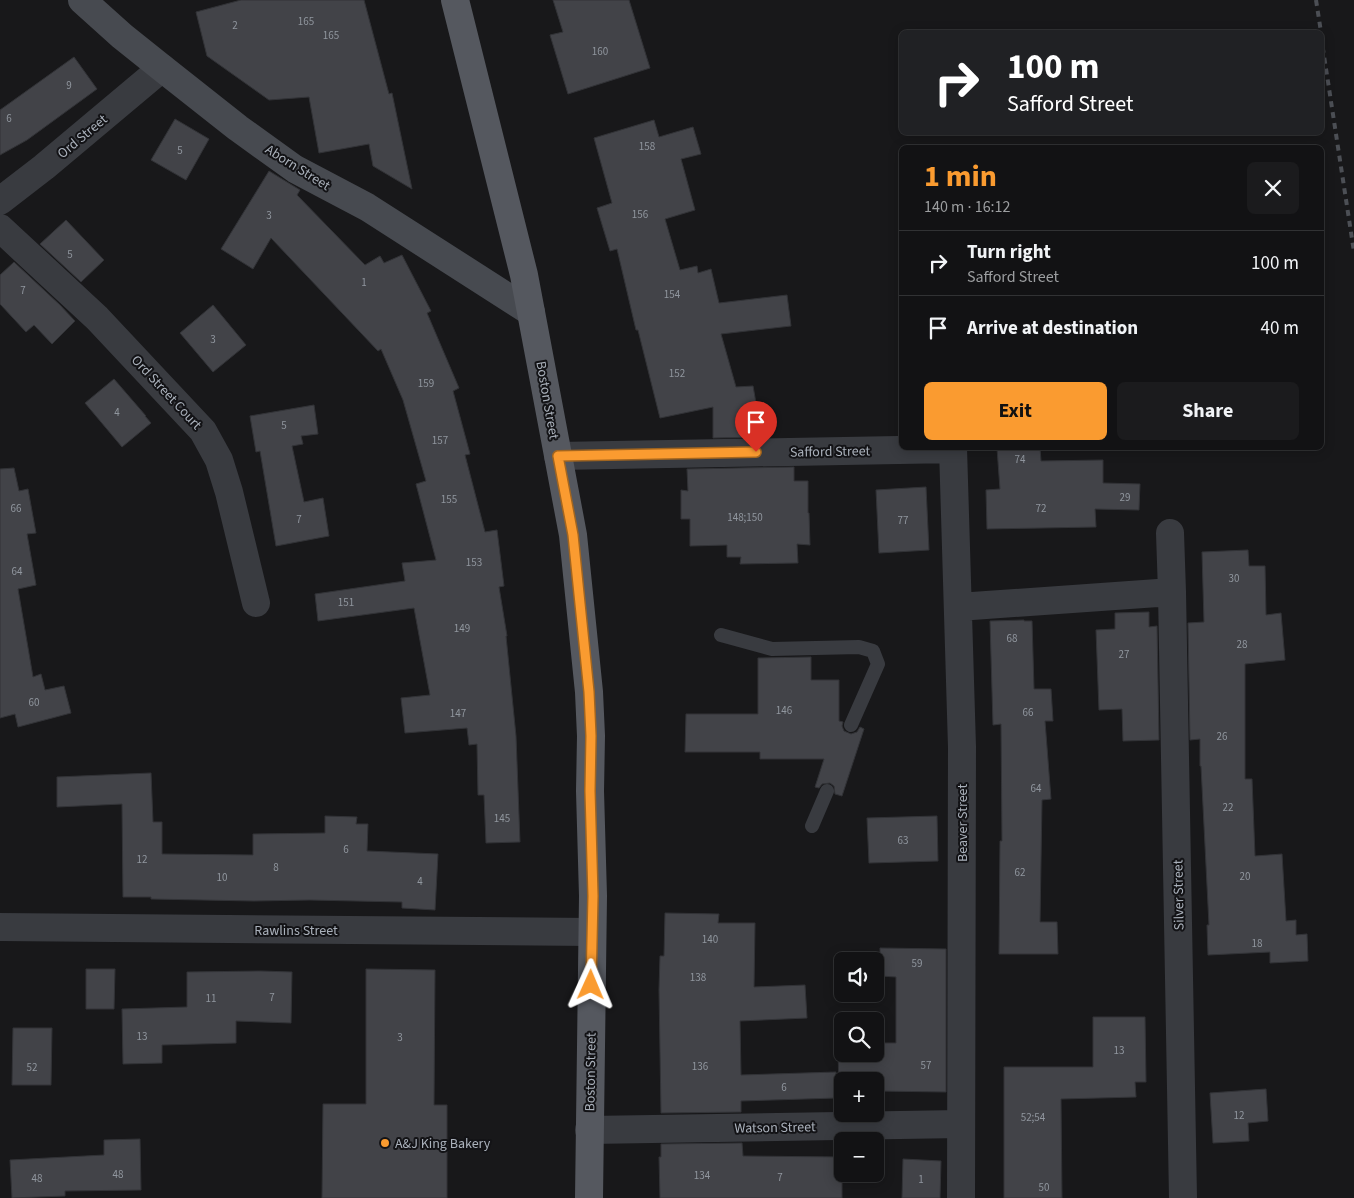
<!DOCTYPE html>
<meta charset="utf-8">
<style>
:root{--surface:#121214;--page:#1b1b1d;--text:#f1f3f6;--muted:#9c9ea0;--line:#313234;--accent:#fa9b30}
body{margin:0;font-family:"Source Sans 3",sans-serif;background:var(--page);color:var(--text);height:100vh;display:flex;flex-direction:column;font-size:19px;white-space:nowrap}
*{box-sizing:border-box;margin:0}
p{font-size:16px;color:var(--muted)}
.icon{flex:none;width:28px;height:28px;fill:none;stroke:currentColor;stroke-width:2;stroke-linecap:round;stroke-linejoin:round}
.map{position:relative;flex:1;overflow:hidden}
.sheet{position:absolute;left:899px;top:145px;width:425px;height:305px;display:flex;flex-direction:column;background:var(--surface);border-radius:8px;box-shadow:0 2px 12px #0003,0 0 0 1px var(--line)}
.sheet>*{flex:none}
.hud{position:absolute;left:899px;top:30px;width:425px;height:105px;border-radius:8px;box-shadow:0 2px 12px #0003,0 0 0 1px var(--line);background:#202124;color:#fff;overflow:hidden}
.controls{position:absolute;left:834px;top:952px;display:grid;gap:10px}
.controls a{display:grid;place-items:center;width:50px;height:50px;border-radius:8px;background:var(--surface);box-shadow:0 2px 12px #0003,0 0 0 1px var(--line);font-size:25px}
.pin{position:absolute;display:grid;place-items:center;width:42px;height:42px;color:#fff;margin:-51px -21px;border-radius:50% 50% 50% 0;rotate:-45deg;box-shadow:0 0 5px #0007}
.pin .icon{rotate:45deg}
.me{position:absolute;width:55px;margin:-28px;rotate:1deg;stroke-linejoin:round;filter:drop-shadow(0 0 4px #0008)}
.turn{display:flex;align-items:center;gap:18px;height:105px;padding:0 25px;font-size:22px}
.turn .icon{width:65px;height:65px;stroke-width:2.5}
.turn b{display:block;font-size:35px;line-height:42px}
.round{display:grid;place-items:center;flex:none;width:52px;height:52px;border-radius:8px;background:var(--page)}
.summary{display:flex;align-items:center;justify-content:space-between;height:85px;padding:0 25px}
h1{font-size:30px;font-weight:700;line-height:38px;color:var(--accent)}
.action{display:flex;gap:10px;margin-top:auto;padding:10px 25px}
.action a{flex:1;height:58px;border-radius:8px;background:var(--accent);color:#111;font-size:20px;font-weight:700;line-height:58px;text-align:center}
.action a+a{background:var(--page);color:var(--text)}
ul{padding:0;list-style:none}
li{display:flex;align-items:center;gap:15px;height:65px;padding:0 25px;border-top:1px solid var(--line)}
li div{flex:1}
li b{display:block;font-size:19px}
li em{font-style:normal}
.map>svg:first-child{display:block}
</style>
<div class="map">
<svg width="1354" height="1198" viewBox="0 0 1354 1198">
<rect width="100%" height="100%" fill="#18181a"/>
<!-- building -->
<path fill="#424348" stroke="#323337" d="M 241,0 L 364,0 L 389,94 L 392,93 L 412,189 L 373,166 L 369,144 L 319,153 L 309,97 L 269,100 L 207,56 L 196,12 Z
M 553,0 L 629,0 L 650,68 L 568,94 L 550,35 L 563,32 Z
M 74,57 L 97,89 L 27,140 L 0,155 L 0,110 Z
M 175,119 L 209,139 L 186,180 L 151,160 Z
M 654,120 L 659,137 L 693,127 L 701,154 L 681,159 L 695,210 L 665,219 L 680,270 L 697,266 L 698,273 L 711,269 L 719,303 L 787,295 L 791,326 L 721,334 L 736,387 L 753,386 L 762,437 L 713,438 L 713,407 L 660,418 L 638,330 L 636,330 L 617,249 L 610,251 L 597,208 L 612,203 L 594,138 Z
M 269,171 L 300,190 L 297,195 L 365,265 L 380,256 L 384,263 L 402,255 L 431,311 L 427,313 L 459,388 L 453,391 L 470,454 L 465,455 L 485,532 L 497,530 L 504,586 L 499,587 L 507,636 L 506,636 L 516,736 L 520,842 L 486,843 L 484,795 L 478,795 L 477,744 L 469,745 L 467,728 L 405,733 L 401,698 L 430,695 L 414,608 L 318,621 L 315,594 L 405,581 L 402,563 L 436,560 L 416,484 L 426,481 L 403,400 L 381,349 L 378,351 L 271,238 L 253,269 L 221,249 Z
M 66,220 L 104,260 L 81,282 L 40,244 Z
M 14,262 L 60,305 L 75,321 L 52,344 L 34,325 L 26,332 L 0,304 L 0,275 Z
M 213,305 L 246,345 L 213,372 L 180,333 Z
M 114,379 L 146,416 L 145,416 L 151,423 L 122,447 L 85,403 Z
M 314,405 L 318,434 L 301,436 L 303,444 L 292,446 L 304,502 L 323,498 L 329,536 L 276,546 L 260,451 L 256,452 L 250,416 Z
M 997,448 L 1040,448 L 1041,461 L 1103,460 L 1103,483 L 1140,484 L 1139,510 L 1095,509 L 1096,527 L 987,529 L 986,490 L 1000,489 Z
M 794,467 L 794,481 L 808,481 L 808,513 L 809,513 L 810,545 L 797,544 L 798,563 L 740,564 L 741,557 L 727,557 L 727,545 L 690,546 L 690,519 L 681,519 L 681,490 L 688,491 L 687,469 Z
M 14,468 L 19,491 L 28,489 L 36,533 L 27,534 L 36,585 L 18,589 L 33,677 L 41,674 L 45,690 L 64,686 L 71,713 L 18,727 L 15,714 L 0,718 L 0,469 Z
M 926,487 L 929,550 L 879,553 L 876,490 Z
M 1248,550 L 1249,566 L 1265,566 L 1266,615 L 1281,613 L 1285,660 L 1245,664 L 1245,779 L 1252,779 L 1255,856 L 1282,854 L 1286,921 L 1296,920 L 1296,935 L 1307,934 L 1308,961 L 1270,963 L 1270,952 L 1208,955 L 1207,925 L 1209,925 L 1201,766 L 1200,766 L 1200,739 L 1190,740 L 1188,623 L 1204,622 L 1202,552 Z
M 1149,612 L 1149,627 L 1157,626 L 1159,740 L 1123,741 L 1122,709 L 1099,710 L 1096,630 L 1115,629 L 1115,613 Z
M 1024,620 L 1024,621 L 1032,621 L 1034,689 L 1051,689 L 1053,721 L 1045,721 L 1051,799 L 1042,800 L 1040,922 L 1057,922 L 1058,954 L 999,954 L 1000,841 L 1002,841 L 1001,724 L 993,725 L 990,621 Z
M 811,657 L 811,680 L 839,680 L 839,721 L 843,722 L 842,726 L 844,731 L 851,734 L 857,732 L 860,727 L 864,729 L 842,796 L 835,794 L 834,786 L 830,783 L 822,784 L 819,788 L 815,787 L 824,759 L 760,759 L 760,752 L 685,752 L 686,714 L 758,714 L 758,658 Z
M 151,773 L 153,822 L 162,822 L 162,854 L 253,855 L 253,834 L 325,833 L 325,816 L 357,817 L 356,824 L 368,824 L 367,851 L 438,854 L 435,910 L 402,908 L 402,902 L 310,900 L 254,901 L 151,899 L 151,897 L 123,897 L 122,804 L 57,807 L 57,777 Z
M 937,816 L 938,861 L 869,863 L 867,818 Z
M 665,913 L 719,914 L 718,923 L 755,923 L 754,987 L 805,985 L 807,1018 L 740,1021 L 741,1075 L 836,1072 L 837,1098 L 741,1101 L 741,1112 L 661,1113 L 659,990 L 660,956 L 664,956 Z
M 880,948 L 946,949 L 946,1092 L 877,1091 L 877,1098 L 875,1098 L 875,1081 L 842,1081 L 842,1099 L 839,1099 L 838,1044 L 842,1044 L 842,1054 L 875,1054 L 875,1043 L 896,1043 L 896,977 L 880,976 Z
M 86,969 L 115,969 L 114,1009 L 86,1009 Z
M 366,969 L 435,970 L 434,1105 L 447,1105 L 447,1198 L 322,1198 L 323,1104 L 366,1104 Z
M 261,971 L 292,972 L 291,1023 L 236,1021 L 236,1043 L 162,1045 L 162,1063 L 123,1064 L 122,1009 L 187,1007 L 187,972 Z
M 1093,1017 L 1145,1017 L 1146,1082 L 1135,1082 L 1136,1097 L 1061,1099 L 1062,1198 L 1004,1198 L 1004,1067 L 1093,1067 Z
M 13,1028 L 52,1028 L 51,1085 L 12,1085 Z
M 1266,1089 L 1268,1121 L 1248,1123 L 1249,1141 L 1213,1143 L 1210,1093 Z
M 140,1139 L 141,1190 L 65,1191 L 65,1196 L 12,1198 L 10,1160 L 104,1155 L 104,1140 Z
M 742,1143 L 743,1156 L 842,1157 L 842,1198 L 660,1198 L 659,1157 L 661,1157 L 661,1144 Z
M 903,1159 L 941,1161 L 940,1198 L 902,1198 Z"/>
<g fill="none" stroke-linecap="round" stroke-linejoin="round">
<!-- lane -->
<path stroke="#393b40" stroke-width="14" d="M 721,635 L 772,649 L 859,647 L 873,651 L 878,664 L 851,725
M 812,826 L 827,791"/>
<!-- street -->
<path stroke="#393b40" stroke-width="28" d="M 0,201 L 44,167 L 162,68
M 0,228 L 97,318 L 203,431 L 219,460 L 229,492 L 256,603
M 953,448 L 962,747 L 961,1198
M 558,456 L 953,449
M 1170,533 L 1172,592
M 958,607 L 1172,592 L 1183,1198
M 0,927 L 592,932
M 589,1130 L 961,1124"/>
<!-- secondary -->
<path stroke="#474a50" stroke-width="28" d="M 82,0 L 122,36 L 162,68 L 238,128 L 295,169 L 367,207 L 531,312"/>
<!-- primary -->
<path stroke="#55585f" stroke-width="28" d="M 455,0 L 524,275 L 573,535 L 589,692 L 591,736 L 590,791 L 593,896 L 589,1198"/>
<!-- rail -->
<path stroke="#4c4f55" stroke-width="4" stroke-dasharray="6 5" stroke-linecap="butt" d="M 1316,0 L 1321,32
M 1321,36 L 1354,252"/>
</g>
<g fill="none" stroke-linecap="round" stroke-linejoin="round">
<defs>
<path id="route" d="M 591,985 L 593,896 L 590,791 L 591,736 L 589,692 L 573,535 L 558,456 L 756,452"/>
</defs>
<!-- route casing -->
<use href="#route" stroke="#a2651f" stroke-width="12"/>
<!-- route -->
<use href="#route" stroke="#fa9b30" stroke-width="9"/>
</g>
<!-- markers -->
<circle fill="#fa9b30" stroke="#131316" stroke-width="2" cx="385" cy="1143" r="5"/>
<g text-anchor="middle" stroke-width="4" stroke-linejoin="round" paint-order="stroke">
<!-- number labels -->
<g font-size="11" fill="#90969e">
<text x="306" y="25">165</text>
<text x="235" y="29">2</text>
<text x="331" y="39">165</text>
<text x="600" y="55">160</text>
<text x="69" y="89">9</text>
<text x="9" y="122">6</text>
<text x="647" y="150">158</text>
<text x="180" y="154">5</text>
<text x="640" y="218">156</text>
<text x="269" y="219">3</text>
<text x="70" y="258">5</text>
<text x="364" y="286">1</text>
<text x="23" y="294">7</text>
<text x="672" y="298">154</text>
<text x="213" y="343">3</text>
<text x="677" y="377">152</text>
<text x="426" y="387">159</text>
<text x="117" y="416">4</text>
<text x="284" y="429">5</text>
<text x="440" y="444">157</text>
<text x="1020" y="463">74</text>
<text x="1125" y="501">29</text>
<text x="449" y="503">155</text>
<text x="16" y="512">66</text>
<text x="1041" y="512">72</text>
<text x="745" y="521">148;150</text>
<text x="299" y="523">7</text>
<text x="903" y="524">77</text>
<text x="474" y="566">153</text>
<text x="17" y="575">64</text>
<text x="1234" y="582">30</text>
<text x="346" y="606">151</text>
<text x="462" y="632">149</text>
<text x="1012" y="642">68</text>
<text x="1242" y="648">28</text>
<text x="1124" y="658">27</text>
<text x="34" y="706">60</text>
<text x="784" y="714">146</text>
<text x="1028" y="716">66</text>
<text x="458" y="717">147</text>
<text x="1222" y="740">26</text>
<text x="1036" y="792">64</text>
<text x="1228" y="811">22</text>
<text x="502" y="822">145</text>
<text x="903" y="844">63</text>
<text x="346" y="853">6</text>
<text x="142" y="863">12</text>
<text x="276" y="871">8</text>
<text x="1020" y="876">62</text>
<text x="1245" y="880">20</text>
<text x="222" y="881">10</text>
<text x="420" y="885">4</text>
<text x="710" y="943">140</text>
<text x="1257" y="947">18</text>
<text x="917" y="967">59</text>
<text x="698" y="981">138</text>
<text x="272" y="1001">7</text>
<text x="211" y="1002">11</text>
<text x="142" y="1040">13</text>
<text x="400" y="1041">3</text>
<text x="1119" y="1054">13</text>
<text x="926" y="1069">57</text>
<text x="700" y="1070">136</text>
<text x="32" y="1071">52</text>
<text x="784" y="1091">6</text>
<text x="1239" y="1119">12</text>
<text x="1033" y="1121">52;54</text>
<text x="118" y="1178">48</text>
<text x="702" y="1179">134</text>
<text x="780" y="1181">7</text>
<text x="37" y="1182">48</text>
<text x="921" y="1183">1</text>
<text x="1044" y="1191">50</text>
</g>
<!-- street labels -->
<g font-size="14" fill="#aab1bb" stroke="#131316">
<text transform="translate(82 136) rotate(-40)" y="5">Ord Street</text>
<text transform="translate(298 167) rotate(32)" y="5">Aborn Street</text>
<text transform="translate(167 392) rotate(47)" y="5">Ord Street Court</text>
<text transform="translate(548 400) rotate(80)" y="5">Boston Street</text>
<text transform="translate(830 451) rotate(-1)" y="5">Safford Street</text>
<text transform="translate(962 823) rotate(-90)" y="5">Beaver Street</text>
<text transform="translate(1178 895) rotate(-91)" y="5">Silver Street</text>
<text x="296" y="935">Rawlins Street</text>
<text transform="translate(590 1072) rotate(-89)" y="5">Boston Street</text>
<text transform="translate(775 1127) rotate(-1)" y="5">Watson Street</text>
</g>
<!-- poi labels -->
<g font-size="14" fill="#aab1bb" stroke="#131316" text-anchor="start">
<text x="395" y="1148">A&amp;J King Bakery</text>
</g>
</g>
</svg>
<div class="controls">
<a><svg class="icon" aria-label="sound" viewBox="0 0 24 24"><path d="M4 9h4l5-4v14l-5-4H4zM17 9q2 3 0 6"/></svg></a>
<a><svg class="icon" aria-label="search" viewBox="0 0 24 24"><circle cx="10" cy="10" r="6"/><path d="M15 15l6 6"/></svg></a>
<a>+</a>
<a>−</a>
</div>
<div class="pin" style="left:756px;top:452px;background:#d93025"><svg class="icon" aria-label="arrive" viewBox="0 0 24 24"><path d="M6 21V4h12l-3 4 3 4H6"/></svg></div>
<svg class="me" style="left:591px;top:985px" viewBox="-20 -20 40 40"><path d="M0-17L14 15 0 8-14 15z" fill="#fa9b30" stroke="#fff" stroke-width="4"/></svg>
<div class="hud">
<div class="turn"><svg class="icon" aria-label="right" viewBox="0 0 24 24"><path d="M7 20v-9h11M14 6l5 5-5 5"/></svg><div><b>100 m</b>Safford Street</div></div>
</div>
<section class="sheet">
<div class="summary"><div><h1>1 min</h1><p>140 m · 16:12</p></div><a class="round"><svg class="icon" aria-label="close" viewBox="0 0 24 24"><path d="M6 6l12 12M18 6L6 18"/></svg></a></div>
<ul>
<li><svg class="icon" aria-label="right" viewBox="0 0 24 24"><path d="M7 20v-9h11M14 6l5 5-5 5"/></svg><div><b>Turn right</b><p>Safford Street</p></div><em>100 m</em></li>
<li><svg class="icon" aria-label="arrive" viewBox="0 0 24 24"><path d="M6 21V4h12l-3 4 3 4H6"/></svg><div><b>Arrive at destination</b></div><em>40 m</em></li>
</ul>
<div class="action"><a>Exit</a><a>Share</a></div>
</section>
</div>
